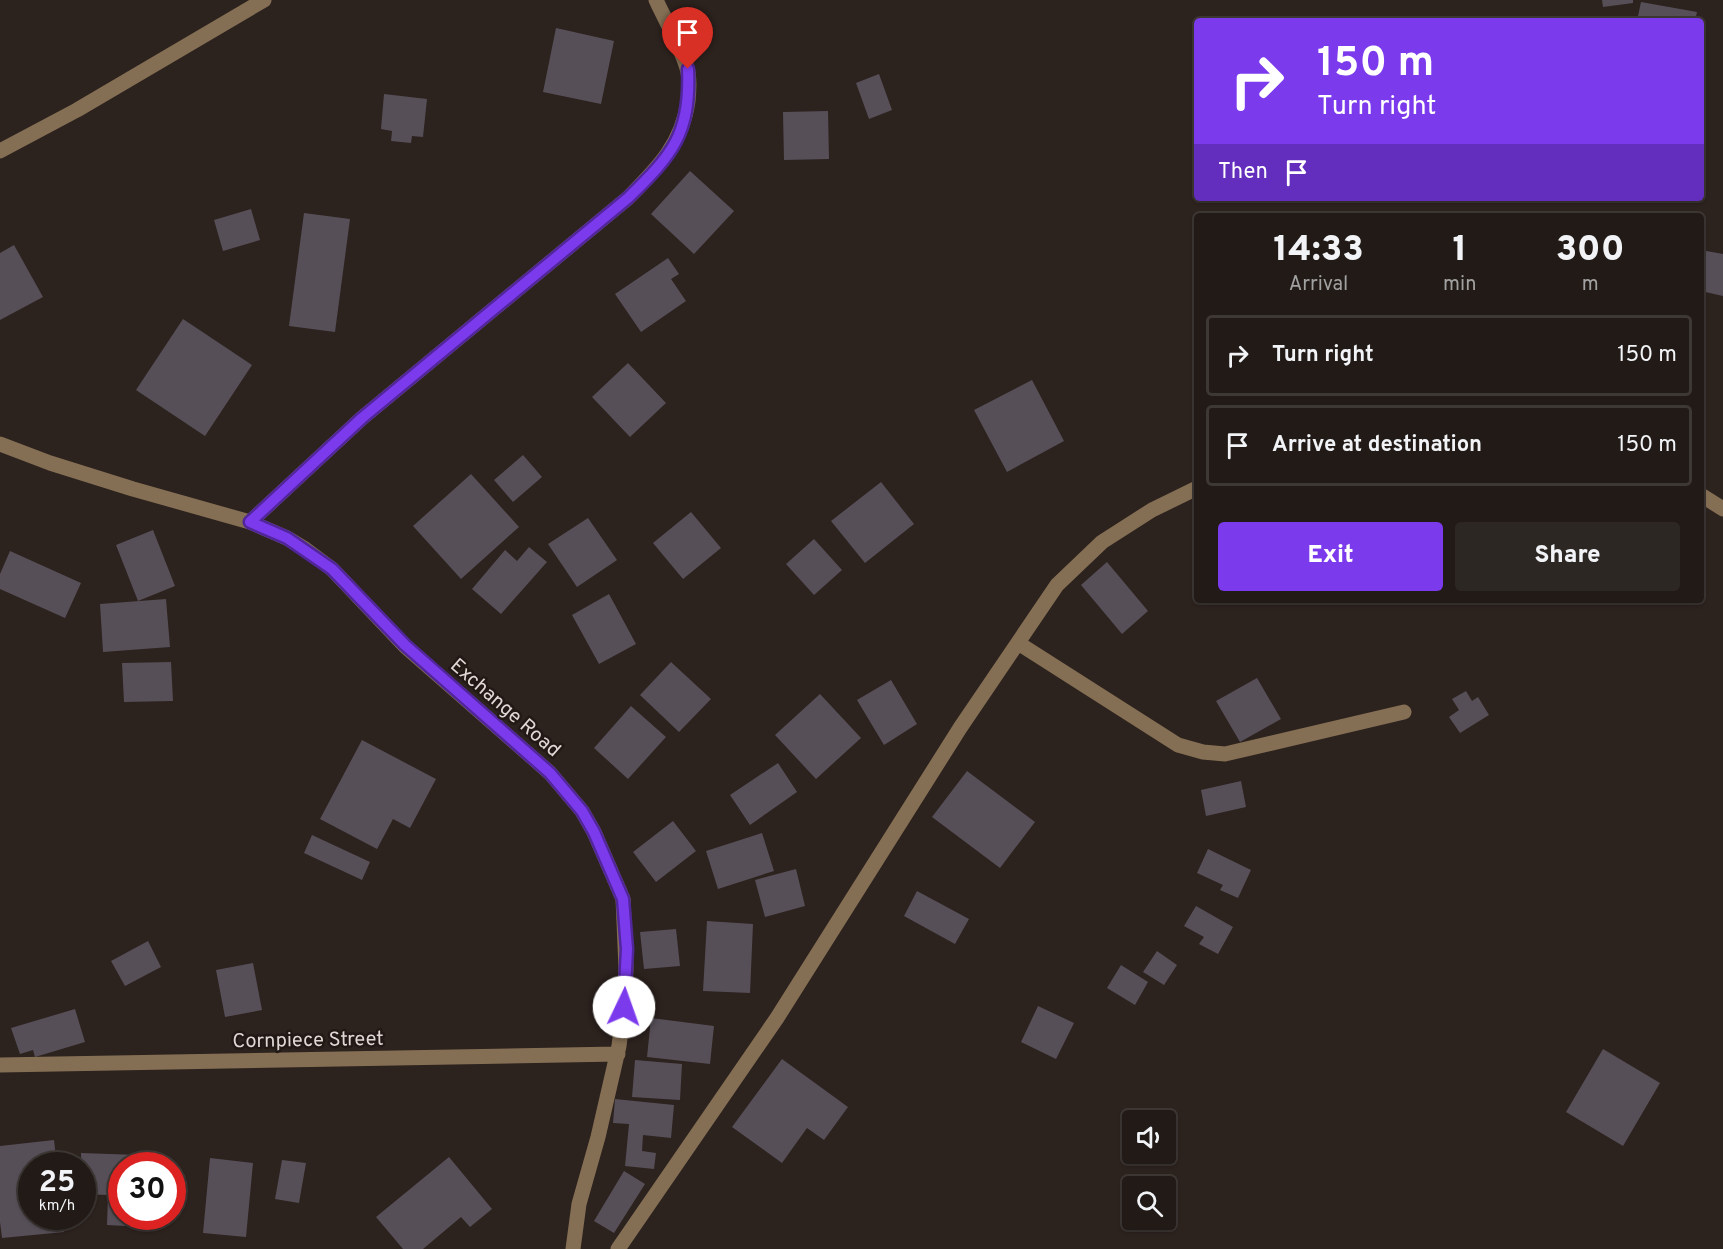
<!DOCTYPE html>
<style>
:root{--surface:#211a16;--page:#2d2723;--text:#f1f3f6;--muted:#a2a1a1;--line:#3e3835;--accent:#7c3aed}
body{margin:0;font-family:Overpass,sans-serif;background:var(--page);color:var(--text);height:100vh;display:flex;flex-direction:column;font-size:22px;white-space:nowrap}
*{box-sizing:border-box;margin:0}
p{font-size:20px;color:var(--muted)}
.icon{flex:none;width:33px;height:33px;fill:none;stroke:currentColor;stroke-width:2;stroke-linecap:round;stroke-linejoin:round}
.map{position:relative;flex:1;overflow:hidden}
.sheet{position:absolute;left:1194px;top:213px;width:510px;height:390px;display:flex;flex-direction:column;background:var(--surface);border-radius:6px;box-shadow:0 2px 4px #0004,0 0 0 2px var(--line)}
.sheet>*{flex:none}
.guide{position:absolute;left:1194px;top:18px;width:510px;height:183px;border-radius:6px;box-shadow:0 2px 4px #0004,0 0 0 2px var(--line);background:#7c3aed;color:#fff;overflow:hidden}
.buttons{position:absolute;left:1122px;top:1110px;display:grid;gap:12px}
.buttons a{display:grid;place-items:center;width:54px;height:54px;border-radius:6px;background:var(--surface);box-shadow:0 2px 4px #0004,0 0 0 2px var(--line);font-size:30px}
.speed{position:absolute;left:18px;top:1152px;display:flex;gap:12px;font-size:30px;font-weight:700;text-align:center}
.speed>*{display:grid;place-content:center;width:78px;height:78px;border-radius:50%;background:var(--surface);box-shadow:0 2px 4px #0004,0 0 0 2px var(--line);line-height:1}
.speed small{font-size:15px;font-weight:400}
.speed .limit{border:9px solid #d22;background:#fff;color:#111}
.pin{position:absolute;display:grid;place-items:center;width:51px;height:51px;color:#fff;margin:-62px -26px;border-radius:50% 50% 50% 0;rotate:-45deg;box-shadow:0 0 6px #0007}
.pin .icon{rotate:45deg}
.me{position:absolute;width:66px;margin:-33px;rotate:3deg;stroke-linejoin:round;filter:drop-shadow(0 0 4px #0008)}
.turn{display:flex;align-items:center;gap:21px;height:126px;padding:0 24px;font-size:27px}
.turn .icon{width:78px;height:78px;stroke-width:2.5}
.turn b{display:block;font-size:42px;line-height:51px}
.then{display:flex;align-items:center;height:57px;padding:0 24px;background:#0003;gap:12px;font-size:22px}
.eta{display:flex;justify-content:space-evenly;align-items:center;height:102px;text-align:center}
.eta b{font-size:36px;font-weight:800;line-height:42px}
.primary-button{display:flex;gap:12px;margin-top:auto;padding:12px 24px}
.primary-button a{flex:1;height:69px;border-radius:6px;background:var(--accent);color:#fff;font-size:24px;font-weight:800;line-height:69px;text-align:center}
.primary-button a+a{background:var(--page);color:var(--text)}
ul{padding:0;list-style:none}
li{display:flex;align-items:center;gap:18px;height:81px;margin:0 12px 9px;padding:0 12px;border:3px solid var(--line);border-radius:6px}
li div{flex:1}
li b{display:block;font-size:22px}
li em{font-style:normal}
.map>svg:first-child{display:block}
</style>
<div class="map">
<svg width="1723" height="1249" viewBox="0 0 1723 1249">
<rect width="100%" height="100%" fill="#2c221e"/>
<!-- building -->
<path fill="#564f58" d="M 1602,0 L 1633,0 L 1633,3 L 1603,7 Z
M 1641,2 L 1697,12 L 1695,21 L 1637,21 Z
M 556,28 L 614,41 L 601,104 L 543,92 Z
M 879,74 L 892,110 L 869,119 L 856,83 Z
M 384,94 L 427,99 L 423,137 L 412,136 L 411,143 L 391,141 L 392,131 L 381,129 Z
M 828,111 L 829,159 L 784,160 L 783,112 Z
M 690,171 L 734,211 L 694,254 L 651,214 Z
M 251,209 L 260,240 L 223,251 L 214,220 Z
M 304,213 L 350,219 L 335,332 L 289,326 Z
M 14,245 L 43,297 L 0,320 L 0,253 Z
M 1701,250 L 1723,254 L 1723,296 L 1701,291 Z
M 668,258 L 679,274 L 671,279 L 686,301 L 641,332 L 615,294 Z
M 183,319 L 252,365 L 205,436 L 136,390 Z
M 628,363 L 666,403 L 630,437 L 592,397 Z
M 1032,380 L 1064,441 L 1007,472 L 974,410 Z
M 523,455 L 542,477 L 513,502 L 494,480 Z
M 471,474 L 519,527 L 461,579 L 413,526 Z
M 881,482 L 914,524 L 865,563 L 831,521 Z
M 691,512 L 721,548 L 683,579 L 653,543 Z
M 588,518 L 617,560 L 577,587 L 548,544 Z
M 153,530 L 175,586 L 138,601 L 116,545 Z
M 814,539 L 842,570 L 814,595 L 786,564 Z
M 529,547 L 547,562 L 501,614 L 472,589 L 505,550 L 517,561 Z
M 10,551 L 81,583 L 65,618 L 0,589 L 0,574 Z
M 1107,562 L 1148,611 L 1122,634 L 1081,585 Z
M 609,594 L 636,644 L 599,664 L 572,615 Z
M 166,599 L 170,647 L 103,652 L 100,604 Z
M 171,662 L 173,701 L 124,702 L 122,663 Z
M 671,662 L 711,699 L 679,732 L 640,695 Z
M 1257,678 L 1281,719 L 1240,742 L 1216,701 Z
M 891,680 L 917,724 L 884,745 L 857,700 Z
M 1466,691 L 1472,701 L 1478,697 L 1489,715 L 1460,733 L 1449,717 L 1459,710 L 1452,699 Z
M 820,694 L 861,738 L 816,779 L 775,735 Z
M 631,706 L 666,737 L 628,779 L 594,748 Z
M 362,740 L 436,779 L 410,828 L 393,819 L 377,849 L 320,819 Z
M 778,763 L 797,792 L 750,825 L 730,795 Z
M 967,771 L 1035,822 L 1000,868 L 932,817 Z
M 1241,781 L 1246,807 L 1206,816 L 1201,790 Z
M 673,821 L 696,851 L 656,882 L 633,852 Z
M 762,833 L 774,871 L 718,889 L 706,851 Z
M 312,835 L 370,862 L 362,880 L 304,853 Z
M 1208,849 L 1251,870 L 1238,898 L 1220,890 L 1223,885 L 1197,873 Z
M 796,869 L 805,906 L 765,917 L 755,880 Z
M 917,891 L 969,919 L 955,944 L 904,916 Z
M 1196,906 L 1233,927 L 1218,954 L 1199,944 L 1204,937 L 1184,926 Z
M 707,921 L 753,924 L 750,993 L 703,991 Z
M 676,929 L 680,966 L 644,969 L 640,932 Z
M 148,941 L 161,967 L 125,986 L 111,961 Z
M 1157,951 L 1177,965 L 1164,985 L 1143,972 Z
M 253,963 L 262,1010 L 225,1017 L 216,970 Z
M 1121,965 L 1148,982 L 1135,1005 L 1107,988 Z
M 1038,1006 L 1074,1023 L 1056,1059 L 1021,1042 Z
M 75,1009 L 85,1042 L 35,1057 L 33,1050 L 20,1054 L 11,1028 Z
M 651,1018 L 714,1026 L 710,1064 L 647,1057 Z
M 1603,1049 L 1660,1083 L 1623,1146 L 1566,1112 Z
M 782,1059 L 848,1107 L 824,1140 L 807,1128 L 782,1163 L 732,1127 Z
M 635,1060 L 682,1064 L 680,1100 L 632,1097 Z
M 615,1099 L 674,1105 L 671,1138 L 643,1135 L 642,1151 L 656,1153 L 654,1169 L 625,1166 L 629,1124 L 613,1123 Z
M 54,1140 L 57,1166 L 32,1166 L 32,1216 L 63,1216 L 64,1232 L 2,1238 L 0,1222 L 0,1146 Z
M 81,1153 L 167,1156 L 166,1166 L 122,1166 L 122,1216 L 164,1216 L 164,1228 L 107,1225 L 108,1195 L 82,1194 Z
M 449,1157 L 492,1209 L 470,1227 L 461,1217 L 423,1249 L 403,1249 L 376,1217 Z
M 210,1158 L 253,1163 L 246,1237 L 203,1233 Z
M 282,1160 L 306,1163 L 299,1203 L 275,1199 Z
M 624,1171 L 645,1184 L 614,1233 L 594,1221 Z"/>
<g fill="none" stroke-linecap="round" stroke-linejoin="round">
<!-- minor -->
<path stroke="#856f54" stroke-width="15" d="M 0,151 L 77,110 L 264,0
M 0,444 L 50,463 L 133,489 L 250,522 L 287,538 L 305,549 L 332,569 L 405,646 L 550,773 L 582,811 L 594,832 L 623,899 L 626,968 L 624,1007 L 619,1046 L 598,1137 L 579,1204 L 573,1249
M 1701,495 L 1723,509
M 250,522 L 362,418 L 628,198 C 658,168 682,144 688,101 C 689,91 690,78 687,68 C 680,45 666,22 656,0
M 1018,643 L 1178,745 L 1203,752 L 1225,754 L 1404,712
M 0,1065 L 618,1054
M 618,1249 L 777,1018 L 960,728 L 1057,585 L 1102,542 L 1152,510 L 1197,488"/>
</g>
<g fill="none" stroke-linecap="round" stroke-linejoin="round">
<defs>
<path id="route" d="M 624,1007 L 627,949 L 623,899 L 594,832 L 582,811 L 550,773 L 405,645 L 332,569 L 287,538 L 250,522 L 362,418 L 628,198 C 672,155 691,134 688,69"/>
</defs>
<!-- route casing -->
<use href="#route" stroke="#51269a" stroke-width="15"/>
<!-- route -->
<use href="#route" stroke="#7c3aed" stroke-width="10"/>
</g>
<g text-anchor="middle" stroke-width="5" stroke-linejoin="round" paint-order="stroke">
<!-- street labels -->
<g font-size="20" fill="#dfd8d5" stroke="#221915">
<text transform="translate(506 707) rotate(41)" y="7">Exchange Road</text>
<text transform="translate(308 1039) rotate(-1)" y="7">Cornpiece Street</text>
</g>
</g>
</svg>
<div class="buttons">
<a><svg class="icon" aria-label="sound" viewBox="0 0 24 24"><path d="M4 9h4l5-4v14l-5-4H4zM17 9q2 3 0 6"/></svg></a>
<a><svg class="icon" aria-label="search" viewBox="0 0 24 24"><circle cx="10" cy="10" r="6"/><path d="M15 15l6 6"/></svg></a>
</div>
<div class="speed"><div>25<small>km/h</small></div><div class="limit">30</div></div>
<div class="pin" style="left:688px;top:69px;background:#d93025"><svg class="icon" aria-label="arrive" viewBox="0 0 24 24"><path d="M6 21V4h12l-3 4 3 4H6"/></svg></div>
<svg class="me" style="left:624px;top:1007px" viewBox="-20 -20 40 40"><circle r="19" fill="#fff"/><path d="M0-13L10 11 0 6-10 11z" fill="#7c3aed"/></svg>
<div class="guide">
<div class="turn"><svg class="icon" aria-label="right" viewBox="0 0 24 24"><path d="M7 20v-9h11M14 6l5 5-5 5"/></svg><div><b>150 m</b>Turn right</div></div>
<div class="then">Then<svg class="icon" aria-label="arrive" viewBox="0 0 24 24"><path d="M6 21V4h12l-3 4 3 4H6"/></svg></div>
</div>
<section class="sheet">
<div class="eta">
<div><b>14:33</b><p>Arrival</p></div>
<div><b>1</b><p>min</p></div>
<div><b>300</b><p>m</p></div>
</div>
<ul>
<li><svg class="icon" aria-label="right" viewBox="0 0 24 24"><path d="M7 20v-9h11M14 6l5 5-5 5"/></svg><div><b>Turn right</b></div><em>150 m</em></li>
<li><svg class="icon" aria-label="arrive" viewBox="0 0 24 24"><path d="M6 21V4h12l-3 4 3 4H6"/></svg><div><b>Arrive at destination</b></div><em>150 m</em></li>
</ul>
<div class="primary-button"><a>Exit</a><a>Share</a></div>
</section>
</div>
